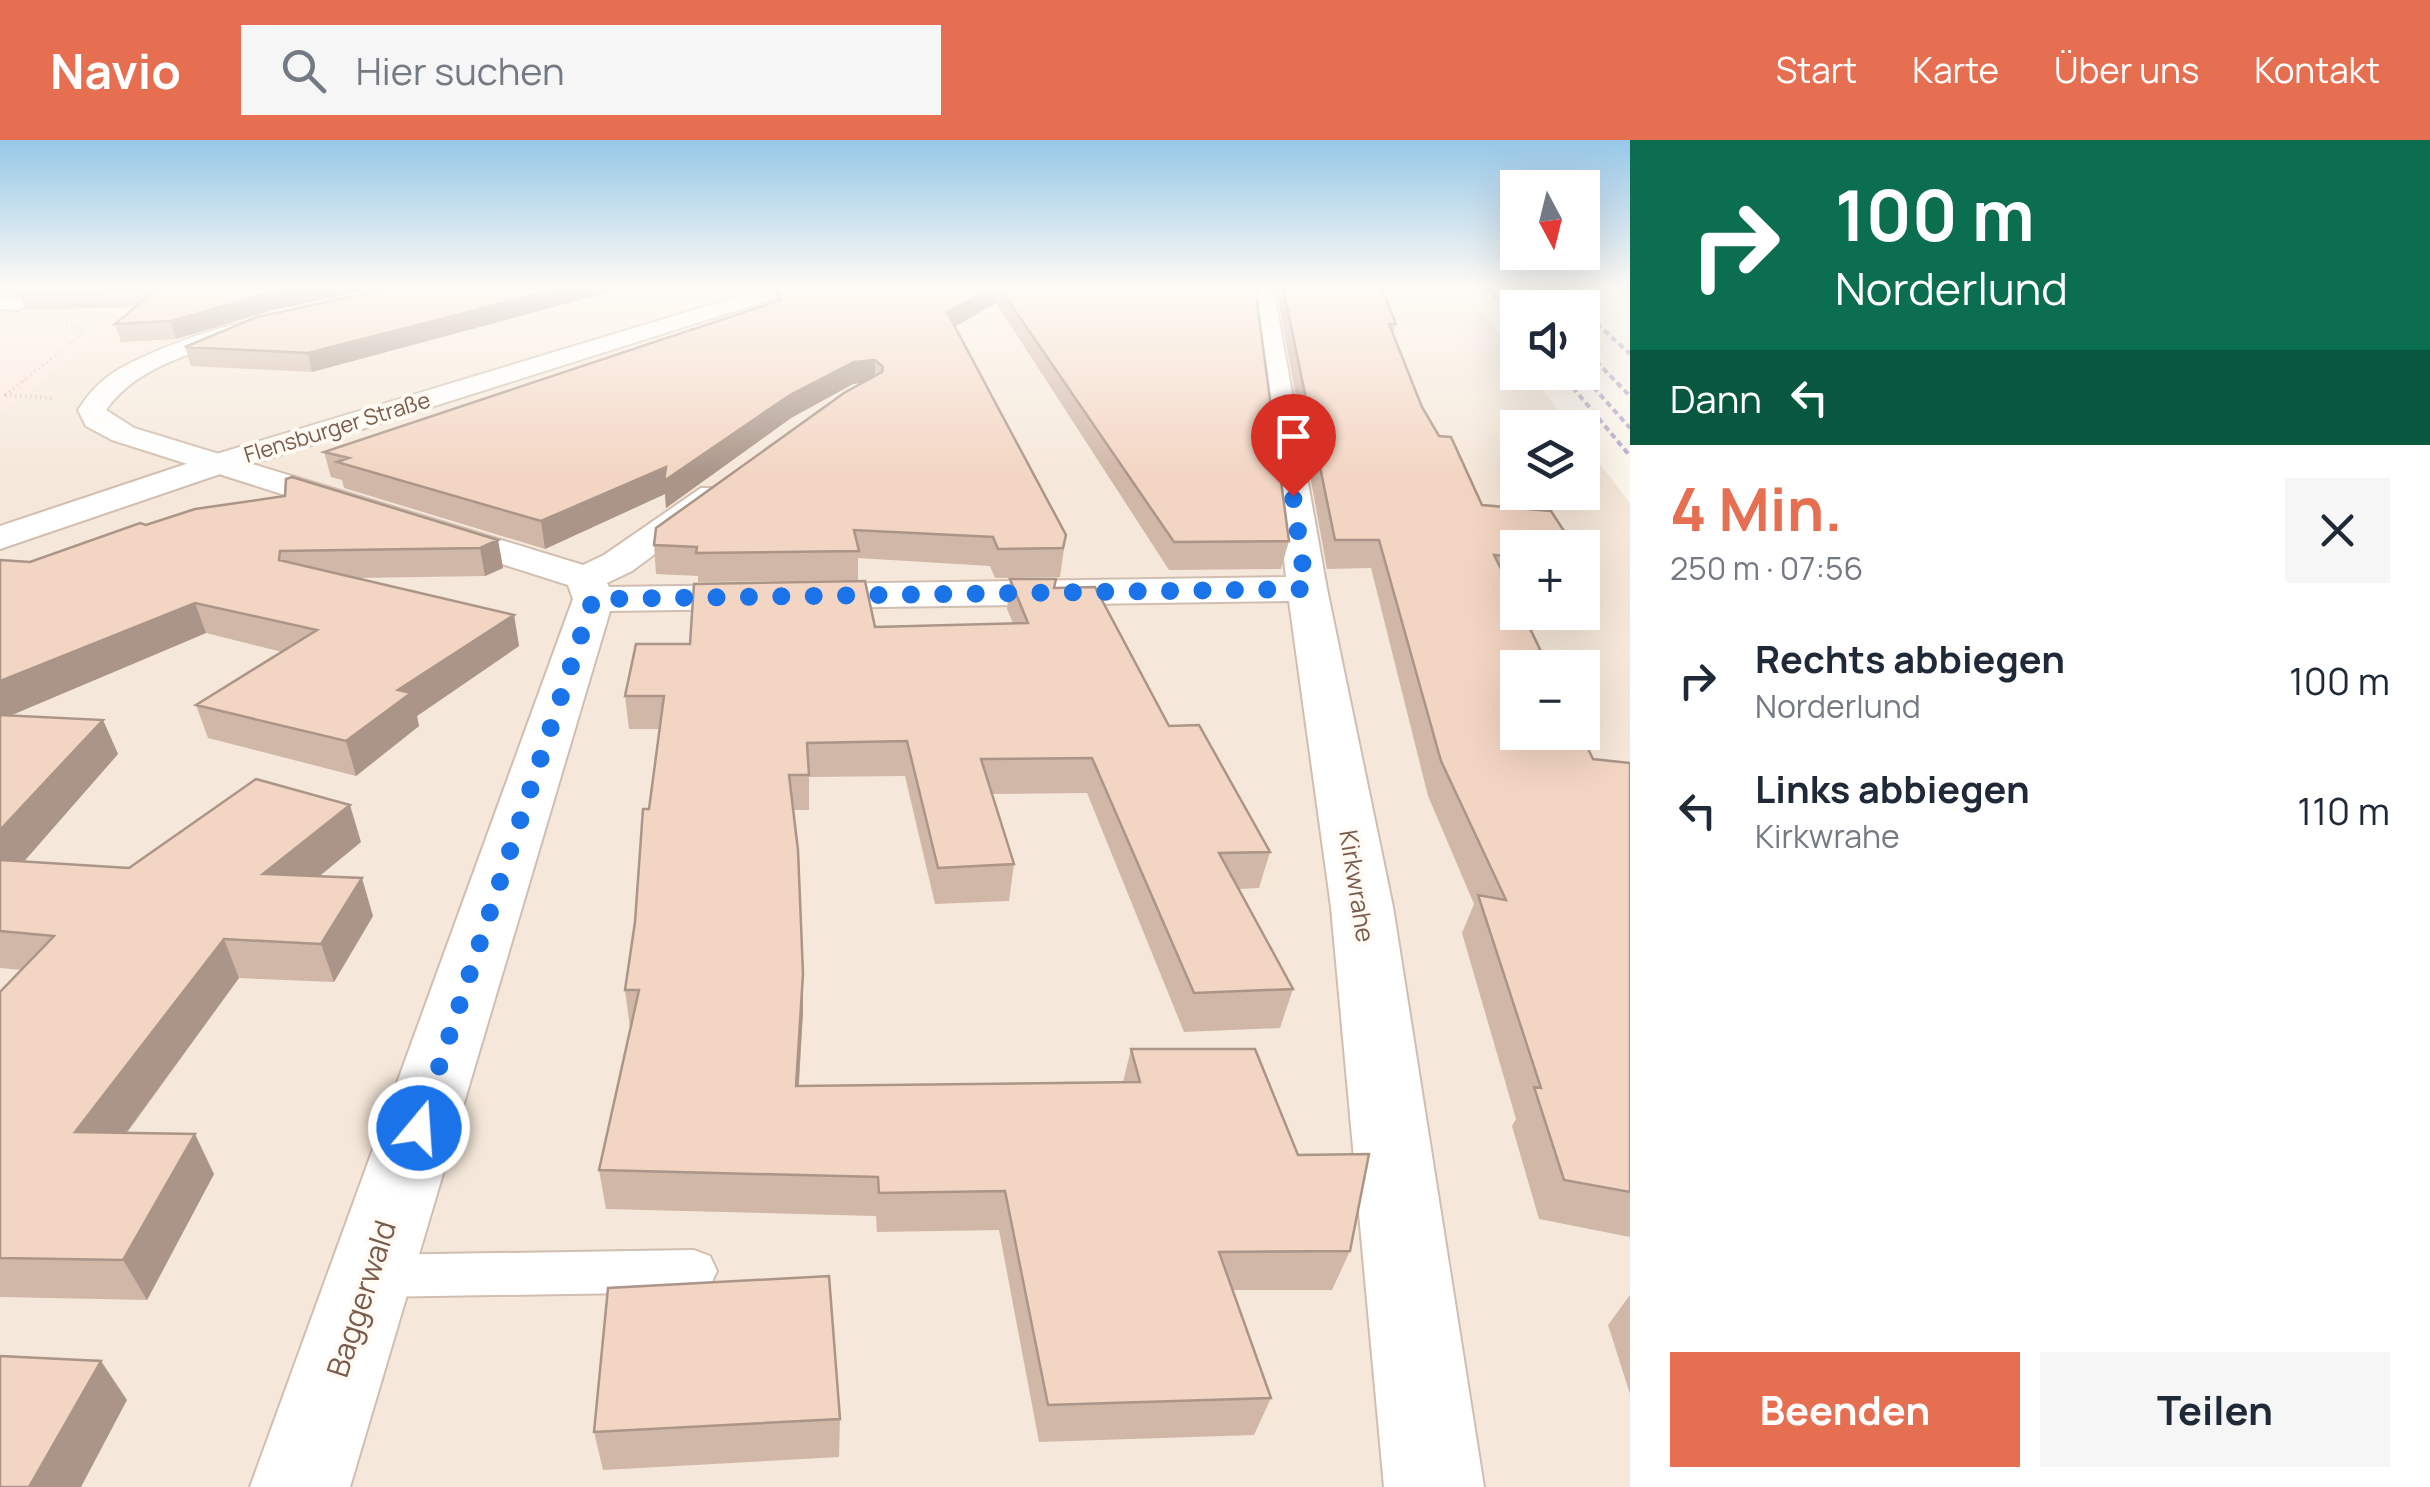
<!DOCTYPE html>
<html lang="de">
<meta charset="utf-8">
<style>
:root{--surface:#fff;--page:#f6f6f7;--text:#1f2937;--muted:#747a83;--accent:#e76f51}
body{margin:0;font-family:Manrope,sans-serif;background:var(--page);color:var(--text);height:100vh;display:flex;flex-direction:column;font-size:38px;white-space:nowrap}
*{box-sizing:border-box;margin:0}
p{font-size:32px;color:var(--muted)}
.icon{flex:none;width:55px;height:55px;fill:none;stroke:currentColor;stroke-width:2;stroke-linecap:round;stroke-linejoin:round}
.map{position:relative;flex:1;overflow:hidden}
.side{display:flex;flex-direction:column;background:var(--surface);width:800px}
.side>*{flex:none}
.hud{background:#0b6e4f;color:#fff;overflow:hidden}
.needle{width:65px;rotate:173deg}
.controls{position:absolute;left:1500px;top:30px;display:grid;gap:20px}
.controls a{display:grid;place-items:center;width:100px;height:100px;border-radius:0px;background:var(--surface);box-shadow:0 10px 40px #0002;font-size:50px}
.pin{position:absolute;display:grid;place-items:center;width:85px;height:85px;color:#fff;margin:-102px -42px;border-radius:50% 50% 50% 0;rotate:-45deg;box-shadow:0 0 10px #0007}
.pin .icon{rotate:45deg}
.me{position:absolute;width:110px;margin:-55px;rotate:18deg;stroke-linejoin:round;filter:drop-shadow(0 0 8px #0008)}
.turn{display:flex;align-items:center;gap:35px;height:210px;padding:0 40px;font-size:45px}
.turn .icon{width:130px;height:130px;stroke-width:2.5}
.turn b{display:block;font-size:70px;line-height:85px}
.then{display:flex;align-items:center;height:95px;padding:0 40px;background:#0003;gap:20px;font-size:38px}
.round{display:grid;place-items:center;flex:none;width:105px;height:105px;border-radius:0px;background:var(--page)}
.headline{display:flex;align-items:center;justify-content:space-between;height:170px;padding:0 40px}
h1{font-size:60px;font-weight:700;line-height:75px;color:var(--accent)}
.primary-button{display:flex;gap:20px;margin-top:auto;padding:20px 40px}
.primary-button a{flex:1;height:115px;border-radius:0px;background:var(--accent);color:#fff;font-size:40px;font-weight:700;line-height:115px;text-align:center}
.primary-button a+a{background:var(--page);color:var(--text)}
ul{padding:0;list-style:none}
li{display:flex;align-items:center;gap:30px;height:130px;padding:0 40px}
li div{flex:1}
li b{display:block;font-size:38px}
li em{font-style:normal}
header{display:flex;align-items:center;gap:60px;box-sizing:border-box;height:140px;padding:0 50px;background:var(--accent);color:#fff}
header strong{font-size:48px}
nav{display:flex;gap:55px;margin-inline-start:auto;font-size:35px}
.search{width:700px;height:90px;background:var(--page);display:flex;align-items:center;gap:25px;box-sizing:border-box;padding:0 35px;border-radius:0px;color:var(--muted);font-size:38px}
main{display:flex;flex:1;min-height:0}
.map>svg:first-child{display:block}
</style>
<header>
<strong>Navio</strong>
<div class="search"><svg class="icon" aria-label="search" viewBox="0 0 24 24"><circle cx="10" cy="10" r="6"/><path d="M15 15l6 6"/></svg>Hier suchen</div>
<nav><a>Start</a><a>Karte</a><a>Über uns</a><a>Kontakt</a></nav>
</header>
<main>
<div class="map">
<svg width="1630" height="1347" viewBox="0 0 1630 1347">
<rect width="100%" height="100%" fill="#fdf6ec"/>
<!-- residential -->
<path fill="#f5e8da" fill-rule="evenodd" d="M 0,147 L 1464,147 L 1517,218 L 1518,232 L 1529,233 L 1571,287 L 1518,288 L 1518,352 L 1582,352 L 1583,302 L 1630,363 L 1630,1347 L 0,1347 L 0,275 L 96,195 L 0,199 ZM 1518,408 L 1582,408 L 1582,472 L 1518,472 ZM 1518,528 L 1582,528 L 1582,592 L 1518,592 Z"/>
<!-- commercial -->
<path fill="#fde8e0" d="M 97,194 L 0,275 L 0,199 Z"/>
<g fill="none" stroke-linecap="round" stroke-linejoin="round">
<defs>
<path id="service" d="M 694,1110 L 710,1116 L 717,1131 L 710,1146 L 694,1152 L 372,1157 L 356,1151 L 349,1136 L 356,1121 L 372,1115 Z"/>
<path id="minor" d="M 1253,147 L 1273,147 L 1327,449 L 1393,767 L 1484,1347 L 1384,1347 L 1331,767 L 1289,461 L 610,471 L 350,1347 L 250,1347 L 573,459 L 568,445 L 112,300 L 86,286 L 78,270 C 87,256 96,245 110,235 C 134,217 239,175 266,182 L 269,187 L 266,192 C 213,207 139,221 106,270 L 134,288 L 583,425 L 604,415 L 701,348 L 725,348 L 730,355 L 725,362 L 632,431 L 607,443 L 609,447 L 1286,437 Z
M 0,157 L 26,159 L 29,164 L 18,170 L 0,169 Z"/>
<path id="tertiary" d="M 770,147 L 801,147 L 798,151 L 232,330 L 0,409 L 0,386 L 210,316 Z"/>
</defs>
<!-- service casing -->
<use href="#service" stroke="#d1beb0" stroke-width="4"/>
<!-- minor casing -->
<use href="#minor" stroke="#d1beb0" stroke-width="4"/>
<!-- tertiary casing -->
<use href="#tertiary" stroke="#d1beb0" stroke-width="4"/>
<!-- path-far1 -->
<path stroke="#d9b8a5" stroke-width="2.5" stroke-dasharray="1 4" stroke-linecap="butt" d="M 23,241 L 82,194 L 79,187 L 53,182"/>
<!-- path -->
<path stroke="#d9b8a5" stroke-width="4" stroke-dasharray="1 4" stroke-linecap="butt" d="M 26,239 L 6,255 L 52,258"/>
<!-- service -->
<use href="#service" fill="#fff" fill-rule="evenodd"/>
<!-- minor -->
<use href="#minor" fill="#fff" fill-rule="evenodd"/>
<!-- tertiary -->
<use href="#tertiary" fill="#fff" fill-rule="evenodd"/>
<!-- rail -->
<path stroke="#b9a8c9" stroke-width="4" stroke-dasharray="6 4" stroke-linecap="butt" d="M 1487,147 L 1518,183
M 1524,147 L 1544,168
M 1557,147 L 1580,168
M 1582,170 L 1630,214
M 1582,207 L 1630,256
M 1560,232 L 1630,316
M 1580,232 L 1630,288"/>
</g>
<!-- wall -->
<path fill="#d1b7a8" d="M 0,147 L 383,147 L 273,170 L 176,199 L 121,202 L 115,184 L 135,167 L 25,170 L 20,156 L 0,154 Z
M 397,147 L 628,147 L 312,232 L 191,226 L 185,207 Z
M 776,147 L 1255,147 L 1289,401 L 1281,429 L 1169,430 L 996,163 L 954,186 L 1066,395 L 1060,437 L 995,438 L 990,426 L 858,418 L 858,440 L 698,442 L 698,436 L 656,434 L 654,405 L 863,243 L 853,244 L 791,278 L 666,368 L 665,354 L 545,409 L 344,348 L 342,340 L 331,337 L 324,312 L 776,161 Z
M 1276,147 L 1381,147 L 1396,184 L 1393,194 L 1422,267 L 1482,365 L 1518,408 L 1518,448 L 1510,447 L 1593,619 L 1630,623 L 1630,1097 L 1539,1079 L 1512,986 L 1516,979 L 1462,793 L 1474,764 L 1428,656 L 1371,428 L 1327,429 Z
M 146,385 L 498,400 L 503,428 L 485,436 L 356,438 L 514,475 L 519,506 L 417,576 L 419,586 L 356,636 L 208,598 L 196,565 L 282,512 L 206,493 L 12,575 L 103,580 L 118,614 L 24,721 L 129,728 L 361,702 L 319,736 L 373,776 L 334,842 L 239,838 L 127,993 L 214,1034 L 147,1160 L 0,1157 L 0,852 L 22,830 L 0,828 L 0,420 L 30,422 Z
M 1010,439 L 1055,448 L 1169,586 L 1270,712 L 1259,748 L 1239,749 L 1293,849 L 1280,888 L 1184,892 L 1087,653 L 992,654 L 1014,724 L 1009,761 L 935,764 L 905,636 L 809,637 L 809,670 L 793,670 L 803,872 L 799,946 L 1123,942 L 1131,909 L 1298,1015 L 1350,1111 L 1332,1150 L 1232,1150 L 1271,1258 L 1254,1295 L 1039,1302 L 999,1090 L 877,1092 L 876,1076 L 606,1069 L 599,1030 L 630,888 L 625,850 L 635,782 L 659,589 L 629,589 L 625,556 L 690,504 L 875,487 L 1013,483 L 1007,469 Z
M 1630,1155 L 1630,1254 L 1608,1185 Z
M 840,1279 L 839,1317 L 603,1330 L 594,1292 Z"/>
<!-- shaded-wall -->
<path fill="#aa9588" d="M 300,147 L 383,147 L 273,170 L 176,199 L 171,181 L 268,153 Z
M 566,147 L 628,147 L 312,232 L 308,213 Z
M 994,147 L 997,147 L 996,163 L 946,192 L 947,172 Z
M 875,220 L 875,241 L 853,244 L 791,278 L 666,368 L 665,354 L 545,409 L 541,381 L 854,222 Z
M 498,400 L 503,428 L 485,436 L 480,408 Z
M 195,463 L 206,493 L 0,580 L 0,541 Z
M 514,475 L 519,506 L 417,576 L 419,586 L 356,636 L 346,601 L 398,550 Z
M 103,580 L 118,614 L 0,749 L 0,690 Z
M 350,665 L 361,702 L 277,771 L 263,734 Z
M 362,738 L 373,776 L 334,842 L 321,804 Z
M 224,799 L 239,838 L 98,1031 L 75,992 Z
M 803,834 L 803,872 L 796,985 L 796,946 Z
M 195,994 L 214,1034 L 147,1160 L 123,1120 Z
M 101,1221 L 127,1260 L 81,1347 L 29,1347 Z"/>
<!-- building -->
<path fill="#f3d5c3" stroke="#aa9588" stroke-width="2.5" d="M 26,147 L 300,147 L 268,153 L 171,181 L 115,184 L 156,150 L 19,154 L 26,149 Z
M 397,147 L 566,147 L 308,213 L 185,207 L 257,177 Z
M 777,147 L 994,147 L 947,172 L 1066,395 L 1063,408 L 998,409 L 993,397 L 854,390 L 859,411 L 696,413 L 697,407 L 654,405 L 656,388 L 844,253 L 882,232 L 883,227 L 875,220 L 854,222 L 790,255 L 664,341 L 666,327 L 541,381 L 337,322 L 349,318 L 324,312 L 781,160 Z
M 999,147 L 1255,147 L 1289,401 L 1174,402 Z
M 1283,147 L 1381,147 L 1396,184 L 1389,184 L 1422,267 L 1439,296 L 1451,297 L 1482,365 L 1551,371 L 1575,408 L 1518,408 L 1518,417 L 1494,415 L 1518,463 L 1518,472 L 1522,472 L 1549,528 L 1518,528 L 1518,592 L 1580,592 L 1593,619 L 1630,623 L 1630,1052 L 1564,1040 L 1534,947 L 1541,948 L 1478,755 L 1506,760 L 1441,621 L 1379,400 L 1335,400 Z
M 292,337 L 498,400 L 480,408 L 280,411 L 279,420 L 514,475 L 398,550 L 411,553 L 346,601 L 196,565 L 317,490 L 195,463 L 0,541 L 0,420 L 30,422 L 140,383 L 146,385 L 195,369 L 285,356 L 286,339 Z
M 1010,439 L 1056,439 L 1054,448 L 1095,447 L 1169,586 L 1199,585 L 1270,712 L 1219,713 L 1293,849 L 1194,853 L 1092,618 L 981,619 L 1014,724 L 938,728 L 907,601 L 807,603 L 809,635 L 789,635 L 798,710 L 803,834 L 796,946 L 1140,942 L 1131,909 L 1255,909 L 1298,1015 L 1369,1014 L 1350,1111 L 1219,1112 L 1271,1258 L 1048,1265 L 1005,1051 L 879,1053 L 878,1037 L 599,1030 L 639,850 L 625,850 L 635,782 L 643,669 L 649,669 L 664,556 L 625,556 L 636,504 L 690,504 L 694,444 L 865,441 L 875,487 L 1028,483 Z
M 0,575 L 103,580 L 0,690 Z
M 256,639 L 350,665 L 263,734 L 362,738 L 321,804 L 224,799 L 75,992 L 195,994 L 123,1120 L 0,1118 L 0,852 L 54,796 L 0,791 L 0,720 L 129,728 Z
M 829,1136 L 840,1279 L 594,1292 L 608,1148 Z
M 0,1216 L 101,1221 L 29,1347 L 0,1347 Z"/>
<!-- sky -->
<linearGradient id="sky" x2="0" y2="1"><stop stop-color="#97c7e8"/><stop offset="0.44" stop-color="#fefbf6"/><stop offset="1" stop-color="#fefbf6" stop-opacity="0"/></linearGradient>
<rect width="1630" height="335" fill="url(#sky)"/>
<g fill="none" stroke-linecap="round" stroke-linejoin="round">
<!-- route -->
<path stroke="#1a73e8" stroke-width="18" stroke-dasharray="0 32.4" d="M 419,988 L 593,459 L 1306,449 L 1293,356"/>
</g>
<g text-anchor="middle" stroke-width="8" stroke-linejoin="round" paint-order="stroke">
<!-- far-street labels -->
<g font-size="22" fill="#7a5c4d" stroke="#fffaf3">
<text transform="translate(337 287) rotate(-17)" y="8">Flensburger Straße</text>
</g>
<!-- street labels -->
<g font-size="25" fill="#7a5c4d" stroke="#fffaf3">
<text transform="translate(1357 746) rotate(81)" y="9">Kirkwrahe</text>
</g>
<!-- near-street labels -->
<g font-size="30" fill="#7a5c4d" stroke="#fffaf3">
<text transform="translate(362 1159) rotate(-72)" y="10">Baggerwald</text>
</g>
</g>
</svg>
<div class="controls">
<a><svg class="needle" viewBox="-14 -14 28 28"><path d="M0-13l5 13h-10z" fill="#e53935"/><path d="M0 13l5-13h-10z" fill="#747a83"/></svg></a>
<a><svg class="icon" aria-label="sound" viewBox="0 0 24 24"><path d="M4 9h4l5-4v14l-5-4H4zM17 9q2 3 0 6"/></svg></a>
<a><svg class="icon" aria-label="layers" viewBox="0 0 24 24"><path d="M12 4l9 5-9 5-9-5zM3 14l9 5 9-5"/></svg></a>
<a>+</a>
<a>−</a>
</div>
<div class="pin" style="left:1293px;top:356px;background:#d93025"><svg class="icon" aria-label="arrive" viewBox="0 0 24 24"><path d="M6 21V4h12l-3 4 3 4H6"/></svg></div>
<svg class="me" style="left:419px;top:988px" viewBox="-20 -20 40 40"><circle r="17" fill="#1a73e8" stroke="#fff" stroke-width="3"/><path d="M0-11L8 9 0 5-8 9z" fill="#fff"/></svg>
</div>
<section class="side">
<div class="hud">
<div class="turn"><svg class="icon" aria-label="right" viewBox="0 0 24 24"><path d="M7 20v-9h11M14 6l5 5-5 5"/></svg><div><b>100 m</b>Norderlund</div></div>
<div class="then">Dann<svg class="icon" aria-label="left" viewBox="0 0 24 24"><path d="M17 20v-9H6M10 6l-5 5 5 5"/></svg></div>
</div>
<div class="headline"><div><h1>4 Min.</h1><p>250 m · 07:56</p></div><a class="round"><svg class="icon" aria-label="close" viewBox="0 0 24 24"><path d="M6 6l12 12M18 6L6 18"/></svg></a></div>
<ul>
<li><svg class="icon" aria-label="right" viewBox="0 0 24 24"><path d="M7 20v-9h11M14 6l5 5-5 5"/></svg><div><b>Rechts abbiegen</b><p>Norderlund</p></div><em>100 m</em></li>
<li><svg class="icon" aria-label="left" viewBox="0 0 24 24"><path d="M17 20v-9H6M10 6l-5 5 5 5"/></svg><div><b>Links abbiegen</b><p>Kirkwrahe</p></div><em>110 m</em></li>
</ul>
<div class="primary-button"><a>Beenden</a><a>Teilen</a></div>
</section>
</main>
